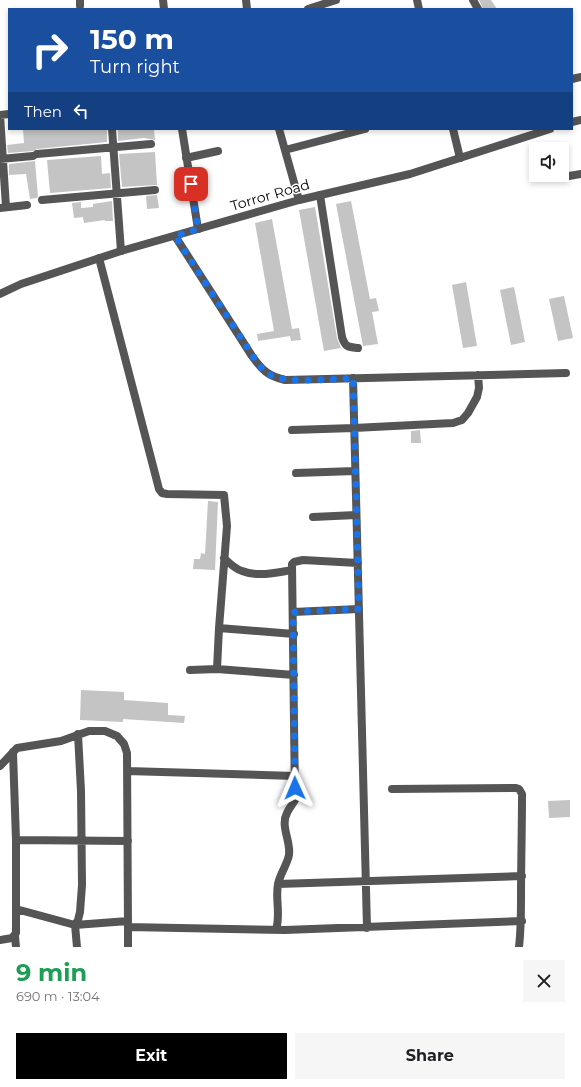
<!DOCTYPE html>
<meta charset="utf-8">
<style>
:root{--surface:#fff;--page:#f6f6f6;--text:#202124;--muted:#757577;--accent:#000}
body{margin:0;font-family:Montserrat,sans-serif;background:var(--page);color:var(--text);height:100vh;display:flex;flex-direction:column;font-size:15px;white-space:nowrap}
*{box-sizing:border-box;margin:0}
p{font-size:13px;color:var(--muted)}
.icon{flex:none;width:22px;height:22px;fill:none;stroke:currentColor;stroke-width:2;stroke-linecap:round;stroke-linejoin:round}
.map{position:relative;height:947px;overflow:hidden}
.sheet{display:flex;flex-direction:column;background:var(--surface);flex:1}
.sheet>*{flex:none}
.guide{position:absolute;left:8px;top:8px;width:565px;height:122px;border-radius:0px;box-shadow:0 2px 6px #0003;background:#1a4fa0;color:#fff;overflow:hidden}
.fabs{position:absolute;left:529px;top:142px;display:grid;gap:8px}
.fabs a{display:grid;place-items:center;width:40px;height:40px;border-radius:0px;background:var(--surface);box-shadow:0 2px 6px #0003;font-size:20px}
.pin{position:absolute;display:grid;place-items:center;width:34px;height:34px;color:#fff;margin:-17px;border-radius:8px;box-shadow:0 2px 6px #0006}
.me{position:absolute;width:44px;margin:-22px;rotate:359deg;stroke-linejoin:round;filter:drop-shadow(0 0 3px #0008)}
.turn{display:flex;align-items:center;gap:14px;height:84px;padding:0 16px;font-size:18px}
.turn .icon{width:52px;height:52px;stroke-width:2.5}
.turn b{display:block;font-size:28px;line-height:34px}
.then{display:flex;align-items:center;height:38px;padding:0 16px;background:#0003;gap:8px;font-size:15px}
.round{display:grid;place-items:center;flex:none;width:42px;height:42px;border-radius:0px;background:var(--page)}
.overview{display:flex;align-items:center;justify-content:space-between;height:68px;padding:0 16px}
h1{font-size:24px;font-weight:700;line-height:30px;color:#1e9e55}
.cta{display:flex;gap:8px;margin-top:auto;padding:8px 16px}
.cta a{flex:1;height:46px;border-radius:0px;background:var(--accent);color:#fff;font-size:16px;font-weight:700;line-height:46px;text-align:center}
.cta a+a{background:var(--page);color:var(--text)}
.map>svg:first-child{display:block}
</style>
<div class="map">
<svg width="581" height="947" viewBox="0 0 581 947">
<rect width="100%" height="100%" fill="#fff"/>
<!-- building -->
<path fill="#c4c4c4" d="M 479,0 L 491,0 L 497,9 L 483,9 Z
M 23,129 L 107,129 L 107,142 L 37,149 L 33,151 L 8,153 L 7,145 L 24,143 Z
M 118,129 L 154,129 L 155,140 L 144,138 L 118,141 Z
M 155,152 L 157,185 L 122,187 L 119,154 Z
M 101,156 L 102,174 L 110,173 L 111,188 L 50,193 L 47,160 Z
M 35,161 L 38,196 L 37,198 L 30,199 L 26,174 L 9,175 L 9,164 Z
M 157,195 L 159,208 L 147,209 L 146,196 Z
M 112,201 L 113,221 L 105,221 L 105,220 L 84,223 L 83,217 L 74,218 L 72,203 L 81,202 L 81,208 L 93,207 L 93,204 Z
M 351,201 L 370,299 L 376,298 L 379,311 L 372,312 L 378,344 L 363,346 L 336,204 Z
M 315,207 L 337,338 L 341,348 L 324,351 L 299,210 Z
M 272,219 L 292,329 L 299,328 L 301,340 L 291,341 L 290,336 L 258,341 L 257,334 L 274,331 L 255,223 Z
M 466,282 L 477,346 L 463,348 L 452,285 Z
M 514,287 L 525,342 L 511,345 L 500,290 Z
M 564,296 L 573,338 L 558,341 L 549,299 Z
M 420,430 L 421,443 L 411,443 L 411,431 Z
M 208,501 L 218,502 L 215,570 L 193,569 L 194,559 L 200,559 L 201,553 L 205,554 Z
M 81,690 L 124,692 L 124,700 L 168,703 L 168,715 L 185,716 L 184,723 L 123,719 L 123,722 L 80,720 Z
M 570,800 L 570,817 L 549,818 L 548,801 Z"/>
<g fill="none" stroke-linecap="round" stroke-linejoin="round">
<!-- minor -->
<path stroke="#555" stroke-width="8" d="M 163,0 L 164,9
M 246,0 L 247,9
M 417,0 L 419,9
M 473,0 L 478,9
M 80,6 L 80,0
M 308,9 L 336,0
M 572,79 L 581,77
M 0,115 L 6,207
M 0,115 L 9,114
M 112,129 L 121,251
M 182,129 L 198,229
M 279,129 L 299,200
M 453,129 L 460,158
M 285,150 L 365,129
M 37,154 L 151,144
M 186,158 L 218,151
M 0,159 L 33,156
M 563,177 L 581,174
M 320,195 L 342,337 C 345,347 348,347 358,348
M 42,200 L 155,190
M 0,208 L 27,205
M 175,236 L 252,356 C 262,370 268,376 285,380 L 566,373
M 99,258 L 159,489 L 162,493 L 167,494 L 224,495 L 227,526 L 219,628 L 217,669 L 190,670
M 353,378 L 367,928
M 292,430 L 354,428 L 453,423 L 462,420 L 468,413 L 477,397 L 479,388 L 478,375
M 296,473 L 355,471
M 313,517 L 356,515
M 224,558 C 229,563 235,569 242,571 C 257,577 276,573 292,570
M 293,612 L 359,609
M 219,628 L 294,634
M 217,669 L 294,675
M 0,766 L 17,748 L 61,741 L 89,731 L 105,731 L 117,736 L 124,744 L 127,753 L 128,927
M 127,771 L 295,776
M 392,789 L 516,788 L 519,789 L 522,794 C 522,829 521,864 521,898 C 521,915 521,930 519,947
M 16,840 L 128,841
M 278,884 L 522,876
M 16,909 L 75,925 L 128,921
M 276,930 C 281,913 275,900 278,884 C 280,874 287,865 289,855 C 291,841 280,826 287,813 C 289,808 293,804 295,800 L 292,564 L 294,562 L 303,560 L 358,563
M 15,936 L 16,947
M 0,940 L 12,938 L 16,933 L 16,840 L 13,752
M 77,947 L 75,925 L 78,920 L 80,912 L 82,885 L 81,791 L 78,734
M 128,947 L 128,927 L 285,930 L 522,921"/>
<!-- tertiary -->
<path stroke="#555" stroke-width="8" d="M 572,122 L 581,120
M 0,294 L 21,284 L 121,251 L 299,200 L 410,174 L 550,129"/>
</g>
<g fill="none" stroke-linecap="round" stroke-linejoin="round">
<!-- route -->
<path stroke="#1a73e8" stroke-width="7" stroke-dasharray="0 12.6" d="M 191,184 L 198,229 L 175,236 L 258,364 C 262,369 266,373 272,376 C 287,383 334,379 353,378 L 359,609 L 293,612 L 295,788"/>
</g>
<g text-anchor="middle" stroke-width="3" stroke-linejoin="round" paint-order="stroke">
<!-- street labels -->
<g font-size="14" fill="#000" stroke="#fff">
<text transform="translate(270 195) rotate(-16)" y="5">Torror Road</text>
</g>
</g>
</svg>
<div class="fabs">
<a><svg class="icon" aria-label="sound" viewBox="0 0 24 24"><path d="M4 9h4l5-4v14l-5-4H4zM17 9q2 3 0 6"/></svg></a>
</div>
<div class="pin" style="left:191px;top:184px;background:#d93025"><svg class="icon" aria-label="arrive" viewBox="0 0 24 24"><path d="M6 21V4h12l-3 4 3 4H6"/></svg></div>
<svg class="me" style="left:295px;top:788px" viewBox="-20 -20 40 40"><path d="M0-17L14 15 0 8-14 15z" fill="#1a73e8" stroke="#fff" stroke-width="4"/></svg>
<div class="guide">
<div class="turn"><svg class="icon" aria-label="right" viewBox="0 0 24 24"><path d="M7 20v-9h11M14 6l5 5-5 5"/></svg><div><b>150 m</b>Turn right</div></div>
<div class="then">Then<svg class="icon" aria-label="left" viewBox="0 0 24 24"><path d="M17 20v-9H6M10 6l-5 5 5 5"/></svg></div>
</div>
</div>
<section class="sheet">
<div class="overview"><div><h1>9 min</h1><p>690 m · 13:04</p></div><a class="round"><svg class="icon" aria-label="close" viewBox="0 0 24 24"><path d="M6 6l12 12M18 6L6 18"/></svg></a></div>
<div class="cta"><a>Exit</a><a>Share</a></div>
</section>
